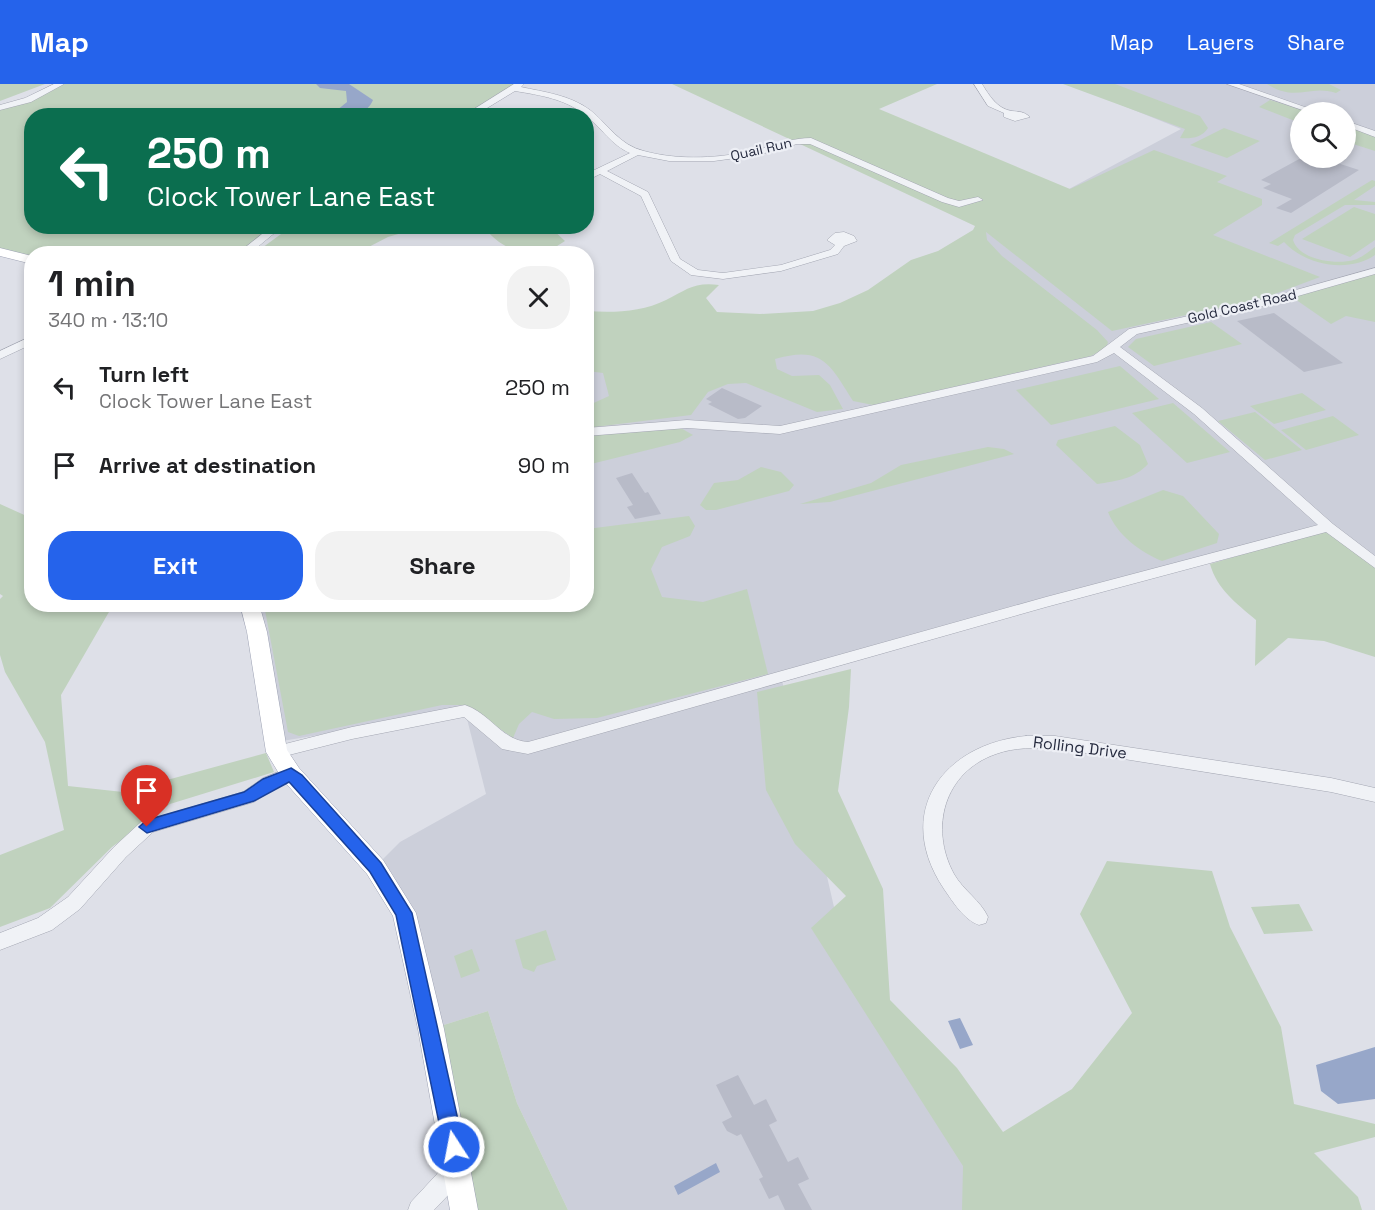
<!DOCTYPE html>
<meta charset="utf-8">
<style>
:root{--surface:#fff;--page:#f2f2f2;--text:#202124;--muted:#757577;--accent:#2563eb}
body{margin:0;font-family:"Space Grotesk",sans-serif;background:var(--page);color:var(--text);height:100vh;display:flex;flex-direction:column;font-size:22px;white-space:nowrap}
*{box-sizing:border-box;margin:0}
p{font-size:20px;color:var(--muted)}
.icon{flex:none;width:33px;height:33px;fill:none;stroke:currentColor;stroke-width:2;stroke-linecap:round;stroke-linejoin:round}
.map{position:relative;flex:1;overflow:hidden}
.drawer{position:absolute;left:24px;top:162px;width:570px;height:366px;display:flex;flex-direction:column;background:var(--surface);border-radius:24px;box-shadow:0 3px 9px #0003}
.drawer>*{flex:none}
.top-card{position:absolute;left:24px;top:24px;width:570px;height:126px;border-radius:24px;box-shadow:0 3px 9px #0003;background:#0b6e4f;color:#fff;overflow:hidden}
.controls{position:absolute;left:1290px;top:18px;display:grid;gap:12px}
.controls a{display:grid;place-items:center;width:66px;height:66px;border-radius:50%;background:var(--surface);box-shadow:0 3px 9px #0003;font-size:30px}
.pin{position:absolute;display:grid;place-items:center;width:51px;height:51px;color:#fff;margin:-62px -26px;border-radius:50% 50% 50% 0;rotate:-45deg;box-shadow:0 0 6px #0007}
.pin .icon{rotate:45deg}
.me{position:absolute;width:66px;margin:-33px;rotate:349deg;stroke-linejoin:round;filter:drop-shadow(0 0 4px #0008)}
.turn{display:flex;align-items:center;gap:21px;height:126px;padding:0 24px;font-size:27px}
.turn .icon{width:78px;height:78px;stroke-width:2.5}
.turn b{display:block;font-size:42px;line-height:51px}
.round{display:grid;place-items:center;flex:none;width:63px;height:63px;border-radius:24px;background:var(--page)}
.overview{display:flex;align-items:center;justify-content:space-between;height:102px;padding:0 24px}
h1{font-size:36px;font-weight:700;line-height:45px}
.button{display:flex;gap:12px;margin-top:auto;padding:12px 24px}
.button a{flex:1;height:69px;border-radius:24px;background:var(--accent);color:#fff;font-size:24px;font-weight:700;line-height:69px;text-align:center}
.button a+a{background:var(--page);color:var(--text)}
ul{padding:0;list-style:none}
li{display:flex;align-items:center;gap:18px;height:78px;padding:0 24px}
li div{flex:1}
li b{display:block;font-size:22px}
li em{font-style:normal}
header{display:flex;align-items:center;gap:36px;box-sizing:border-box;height:84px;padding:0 30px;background:var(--accent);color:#fff}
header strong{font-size:28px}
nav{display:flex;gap:33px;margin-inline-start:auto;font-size:21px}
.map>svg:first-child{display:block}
</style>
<header>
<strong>Map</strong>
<nav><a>Map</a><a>Layers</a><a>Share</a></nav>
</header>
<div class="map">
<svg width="1375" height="1126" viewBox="0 0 1375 1126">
<rect width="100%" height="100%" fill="#dee0e8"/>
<!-- built -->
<path fill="#cccfda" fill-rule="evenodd" d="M 1069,0 L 1375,0 L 1375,480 L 1324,439 L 781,592 L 845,871 L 991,1113 L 980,1126 L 568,1126 L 517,1019 L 488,927 L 431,945 L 408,843 L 375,783 L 400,758 L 486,710 L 465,627 L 282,657 L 255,521 L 586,520 L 587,233 L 823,240 L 983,145 L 1069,105 L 1181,45 ZM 1300,28 L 1346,28 L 1346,74 L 1300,74 Z"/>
<!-- green -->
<path fill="#c0d2be" d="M 0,0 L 45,0 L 0,17 Z
M 62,0 L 520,0 L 467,31 L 32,32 L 32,142 L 279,143 L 241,169 L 32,170 L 31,176 L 0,168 L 0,25 Z
M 672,0 L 937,0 L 879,25 L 1070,105 L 1154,66 L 1227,92 L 1217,98 L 1262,115 L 1262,121 L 1213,151 L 1320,193 L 1261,215 L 1112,247 L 986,148 L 987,156 L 1002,172 L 1097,246 L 1108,258 L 1106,264 L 1091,272 L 873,321 L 853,317 C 830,280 822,261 775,275 L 777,285 L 792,292 L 819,291 L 830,301 L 843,325 L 817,328 L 746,299 L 728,300 L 708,308 L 691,331 L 587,344 L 587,322 L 609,312 L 603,289 L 587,287 L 587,227 C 613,229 642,228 666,216 C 687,206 693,198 719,201 L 706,214 L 717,228 L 760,230 L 813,227 L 840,219 L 868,206 L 911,176 L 938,167 L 973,146 L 975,142 Z
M 1063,0 L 1115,0 L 1200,32 L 1208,44 C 1202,54 1190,55 1180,54 L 1185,45 Z
M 1267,0 L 1329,0 L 1341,6 L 1336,9 C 1308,0 1297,19 1267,0 Z
M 1270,16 L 1311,28 L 1300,28 L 1300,39 L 1259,23 Z
M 1346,41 L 1375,53 L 1375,67 L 1350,59 L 1346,54 Z
M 1224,44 L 1260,57 L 1227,74 L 1190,61 Z
M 1372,96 L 1375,97 L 1375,102 L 1354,116 L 1375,118 L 1375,121 L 1345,121 L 1295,151 L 1293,156 C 1299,176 1336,181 1354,176 C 1361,174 1368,168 1375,163 L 1375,171 C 1349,189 1306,182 1284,158 L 1278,162 L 1269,159 Z
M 1354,123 L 1375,130 L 1375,156 L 1350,173 L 1302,155 Z
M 292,142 L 422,142 L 422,143 L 388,153 L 357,169 L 255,169 Z
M 495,142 L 550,143 L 565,157 L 554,164 L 551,169 C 526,170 506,168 488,148 Z
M 1375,189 L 1375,238 L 1346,232 L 1331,240 L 1292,213 Z
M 1211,238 L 1242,260 L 1154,282 L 1128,263 L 1136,255 Z
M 1120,282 L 1159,315 L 1051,341 L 1016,306 Z
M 1302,309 L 1326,326 L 1274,340 L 1250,322 Z
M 1173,319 L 1230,368 L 1187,379 L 1132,329 Z
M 1255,328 L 1302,366 L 1265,376 L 1218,337 Z
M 1333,332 L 1359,351 L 1306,366 L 1281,346 Z
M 1115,342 L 1140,361 L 1148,380 C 1134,395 1117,397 1097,400 L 1056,361 L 1058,356 Z
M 679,343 L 693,351 L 680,358 L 587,381 L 587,352 Z
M 988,363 L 1004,365 L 1014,370 L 830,418 L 800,420 L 871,399 L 901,381 Z
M 761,383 L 781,388 L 794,401 L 789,407 L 716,426 L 706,426 L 700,421 L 714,399 L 738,396 Z
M 1163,406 L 1183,412 L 1219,450 L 1217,459 L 1162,477 C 1140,468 1117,451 1108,428 Z
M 0,420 L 31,434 L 32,520 L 113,521 L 61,611 L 68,702 L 123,708 L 266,669 L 274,688 L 170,720 L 112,763 L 50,824 L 0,843 L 0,771 L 64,746 L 45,658 L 5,588 L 0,571 L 0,515 L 3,512 L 0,510 Z
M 689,432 L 695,442 L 690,452 L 662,463 L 651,485 L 662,513 L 703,518 L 747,505 L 768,590 L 597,634 L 554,635 L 532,628 L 519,640 L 513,654 L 466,621 L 442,621 L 299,652 L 288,648 L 264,521 L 454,520 L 454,525 L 483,520 L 586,520 L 587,445 Z
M 1328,445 L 1375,480 L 1375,573 L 1324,557 L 1288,554 L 1255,582 L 1256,536 C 1236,519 1217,505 1210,480 Z
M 851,585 L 849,623 L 838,707 L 883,805 L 890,916 L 957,984 L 1003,1048 L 1072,1005 L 1132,929 L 1080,830 L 1107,777 L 1212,787 L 1230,843 L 1281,943 L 1294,1020 L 1375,1040 L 1375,1053 L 1314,1069 L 1358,1113 L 1362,1126 L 962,1126 L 963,1082 L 811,844 L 846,812 L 795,760 L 766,706 L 757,608 Z
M 1299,820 L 1313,847 L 1264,850 L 1251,823 Z
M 546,846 L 556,876 L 537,882 L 534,888 L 523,884 L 515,856 Z
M 472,865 L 480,887 L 461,894 L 454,872 Z
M 488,927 L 517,1019 L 568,1126 L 464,1126 L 431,945 Z"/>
<!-- water -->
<path fill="#97a7c9" d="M 316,0 L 349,0 L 373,16 C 366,33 346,32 331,31 L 347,18 L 346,7 L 320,4 Z
M 960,934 L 973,961 L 960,965 L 948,937 Z
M 1375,963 L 1375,1015 L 1338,1020 L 1321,1007 L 1316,981 Z
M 716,1079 L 720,1088 L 678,1111 L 674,1102 Z"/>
<!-- building -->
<path fill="#b8bbc8" d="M 1301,74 L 1322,74 L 1359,86 L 1291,129 L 1276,124 L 1292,115 L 1263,104 L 1271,100 L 1261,96 Z
M 1274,229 L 1343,279 L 1304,288 L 1237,237 Z
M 722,304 L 762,322 L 745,334 L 738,335 L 708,320 L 712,318 L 706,315 Z
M 632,389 L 645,409 L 648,408 L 661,430 L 635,435 L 627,423 L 633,421 L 616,394 Z
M 738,991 L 754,1021 L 766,1015 L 777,1037 L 769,1041 L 788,1078 L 798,1073 L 809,1095 L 798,1100 L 812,1126 L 785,1126 L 778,1111 L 769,1115 L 759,1095 L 763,1093 L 741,1050 L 737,1052 L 727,1047 L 722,1038 L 732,1033 L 716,1001 Z"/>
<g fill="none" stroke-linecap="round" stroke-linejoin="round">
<defs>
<path id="minor" d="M 54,0 L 64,0 L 31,18 L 0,26 L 0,21 L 25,14 Z
M 514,0 L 524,0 L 521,3 C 544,8 570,11 590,26 C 609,41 619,61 644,67 C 680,77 721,74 757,66 C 776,61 792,54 811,54 L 948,114 L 959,117 L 978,113 L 983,116 L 959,123 L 942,118 L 810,60 L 797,60 L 758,71 L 714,77 L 669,77 L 638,71 L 607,87 L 648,108 L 680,175 L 698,186 L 723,189 L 781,181 L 830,166 L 835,161 L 827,156 L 835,149 L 844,148 L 854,152 L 857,157 L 844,162 L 838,170 L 781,187 L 723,195 L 691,191 L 671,177 L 641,112 L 600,90 L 586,97 L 586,90 L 630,69 C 611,61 602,44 586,32 C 567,15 539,11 515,7 L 474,32 L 463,32 Z
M 974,0 L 982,0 C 989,11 997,25 1012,27 C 1020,28 1023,27 1030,33 L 1015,37 L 1004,33 L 1004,29 L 988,22 Z
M 1227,0 L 1239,0 L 1319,28 L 1308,28 Z
M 1346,37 L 1375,47 L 1375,53 L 1346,42 Z
M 272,142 L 283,142 L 249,170 L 237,170 Z
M 1375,184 L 1375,190 L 1263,222 L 1137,250 L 1120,263 L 1202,324 L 1333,440 L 1375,472 L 1375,484 L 1326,448 L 1046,523 L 528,670 L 502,665 L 464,633 L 352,655 L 277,674 L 271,673 L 269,668 L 271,663 L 277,662 L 352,643 L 465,621 C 490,629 501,656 528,658 L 1046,513 L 1318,441 L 1194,330 L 1114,269 L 1097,278 L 780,350 L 687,344 L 586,352 L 586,344 L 687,336 L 780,342 L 1093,272 L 1129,245 L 1257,217 Z
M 32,252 L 32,260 L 0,275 L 0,267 Z
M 1026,652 L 1055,652 L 1331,694 L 1375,704 L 1375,718 L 1331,708 L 1055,664 C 1035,664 1015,663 996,670 C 944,688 929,744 954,790 C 963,806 981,817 988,833 L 986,839 L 979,841 C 964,836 953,818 944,805 C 893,729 942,660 1026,652 Z
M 291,683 L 297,685 L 299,690 L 297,695 L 275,704 L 254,718 L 153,748 L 126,773 L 80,825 L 52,846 L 0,866 L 0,849 L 38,834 L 68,813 L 114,763 L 141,738 L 243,708 L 263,694 Z
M 455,1070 L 463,1073 L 466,1081 L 453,1106 L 434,1126 L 408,1126 L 411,1118 L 437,1090 L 447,1073 Z"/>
<path id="major" d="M 0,164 L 32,172 L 32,180 L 0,172 Z
M 240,520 L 259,520 L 267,548 L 287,666 L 299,684 L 383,776 L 416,829 L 444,945 L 478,1126 L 450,1126 L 418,945 L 393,832 L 367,790 L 283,696 L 266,668 L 247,548 Z"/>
</defs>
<!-- minor casing -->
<use href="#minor" stroke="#a3a6b2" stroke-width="1"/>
<!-- major casing -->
<use href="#major" stroke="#9da2b4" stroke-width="1"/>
<!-- minor -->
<use href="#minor" fill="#f0f2f6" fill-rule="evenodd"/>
<!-- major -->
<use href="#major" fill="#fff" fill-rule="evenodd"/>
</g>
<!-- route -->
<path fill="#2563eb" stroke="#184099" stroke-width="1.5" d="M 291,684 L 302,691 L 381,779 L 412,829 L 464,1063 L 461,1069 L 454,1072 L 447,1069 L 444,1063 L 396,831 L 370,788 L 291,700 L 289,698 L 254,717 L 147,749 L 139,743 L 147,736 L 244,708 L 263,695 Z"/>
<g text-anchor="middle" stroke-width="4.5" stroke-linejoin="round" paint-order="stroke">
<!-- far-street labels -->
<g font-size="14" fill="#262b3f" stroke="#edeff5">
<text transform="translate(761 65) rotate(-13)" y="5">Quail Run</text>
<text transform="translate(1242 222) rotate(-13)" y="5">Gold Coast Road</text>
</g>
<!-- street labels -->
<g font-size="16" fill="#262b3f" stroke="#edeff5">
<text transform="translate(1080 663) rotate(7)" y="6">Rolling Drive</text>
</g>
</g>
</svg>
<div class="controls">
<a><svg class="icon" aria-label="search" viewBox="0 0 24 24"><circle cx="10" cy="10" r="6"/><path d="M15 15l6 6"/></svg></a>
</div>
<div class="pin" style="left:147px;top:743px;background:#d93025"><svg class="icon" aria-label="arrive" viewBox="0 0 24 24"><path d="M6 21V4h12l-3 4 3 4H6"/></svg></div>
<svg class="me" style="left:454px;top:1063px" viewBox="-20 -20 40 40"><circle r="17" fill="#2563eb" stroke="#fff" stroke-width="3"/><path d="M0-11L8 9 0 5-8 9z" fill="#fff"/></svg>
<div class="top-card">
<div class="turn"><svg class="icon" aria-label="left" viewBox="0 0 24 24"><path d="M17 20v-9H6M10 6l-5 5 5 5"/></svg><div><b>250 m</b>Clock Tower Lane East</div></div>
</div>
<section class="drawer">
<div class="overview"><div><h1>1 min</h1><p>340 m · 13:10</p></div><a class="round"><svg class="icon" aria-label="close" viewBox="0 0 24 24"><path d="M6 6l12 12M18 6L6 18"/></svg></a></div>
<ul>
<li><svg class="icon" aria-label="left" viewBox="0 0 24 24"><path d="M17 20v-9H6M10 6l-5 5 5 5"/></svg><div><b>Turn left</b><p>Clock Tower Lane East</p></div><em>250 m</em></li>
<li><svg class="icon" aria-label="arrive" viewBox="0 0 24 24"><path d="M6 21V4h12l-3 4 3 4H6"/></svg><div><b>Arrive at destination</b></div><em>90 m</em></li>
</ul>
<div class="button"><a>Exit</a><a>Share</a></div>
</section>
</div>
